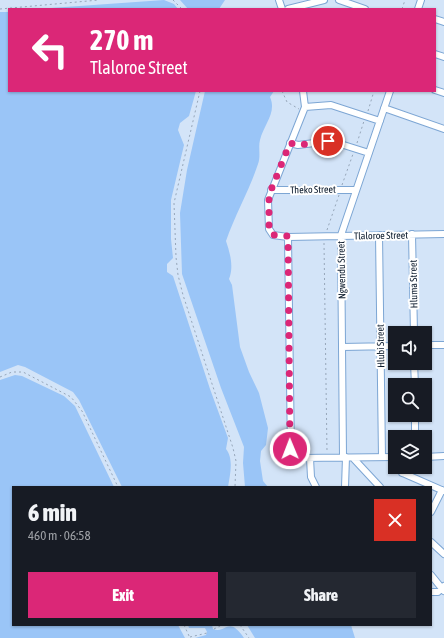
<!DOCTYPE html>
<meta charset="utf-8">
<style>
:root{--surface:#171b24;--page:#242831;--text:#f1f3f6;--muted:#9ea1a6;--accent:#db2777}
body{margin:0;font-family:"Asap Condensed",sans-serif;background:var(--page);color:var(--text);height:100vh;display:flex;flex-direction:column;font-size:15px;white-space:nowrap}
*{box-sizing:border-box;margin:0}
p{font-size:13px;color:var(--muted)}
.icon{flex:none;width:22px;height:22px;fill:none;stroke:currentColor;stroke-width:2;stroke-linecap:round;stroke-linejoin:round}
.map{position:relative;flex:1;overflow:hidden}
.details{position:absolute;left:12px;top:486px;width:420px;height:140px;display:flex;flex-direction:column;background:var(--surface);border-radius:0px;box-shadow:0 1px 3px #0004}
.details>*{flex:none}
.guide{position:absolute;left:8px;top:8px;width:428px;height:84px;border-radius:0px;box-shadow:0 1px 3px #0004;background:#db2777;color:#fff;overflow:hidden}
.fabs{position:absolute;left:388px;top:326px;display:grid;gap:8px}
.fabs a{display:grid;place-items:center;width:44px;height:44px;border-radius:0px;background:var(--surface);box-shadow:0 1px 3px #0004;font-size:20px}
.pin{position:absolute;display:grid;place-items:center;width:34px;height:34px;color:#fff;margin:-17px;border:2px solid #fff;border-radius:50%;box-shadow:0 1px 4px #0007}
.me{position:absolute;width:44px;margin:-22px;rotate:359deg;stroke-linejoin:round;filter:drop-shadow(0 0 3px #0008)}
.turn{display:flex;align-items:center;gap:14px;height:84px;padding:0 16px;font-size:18px}
.turn .icon{width:52px;height:52px;stroke-width:2.5}
.turn b{display:block;font-size:28px;line-height:34px}
.round{display:grid;place-items:center;flex:none;width:42px;height:42px;border-radius:0px;background:var(--page)}
.summary{display:flex;align-items:center;justify-content:space-between;height:68px;padding:0 16px}
h1{font-size:24px;font-weight:800;line-height:30px}
.primary-button{display:flex;gap:8px;margin-top:auto;padding:8px 16px}
.primary-button a{flex:1;height:46px;border-radius:0px;background:var(--accent);color:#fff;font-size:16px;font-weight:800;line-height:46px;text-align:center}
.primary-button a+a{background:var(--page);color:var(--text)}
.map>svg:first-child{display:block}
</style>
<div class="map">
<svg width="444" height="638" viewBox="0 0 444 638">
<rect width="100%" height="100%" fill="#d3e4f8"/>
<!-- water -->
<path fill="#9ac5f7" d="M 164,0 L 174,4 L 178,9 L 37,9 Z
M 180,0 L 225,0 L 219,9 L 188,9 Z
M 0,12 L 9,12 L 9,91 L 196,91 L 189,116 L 180,123 L 178,130 L 184,145 L 171,200 L 171,239 L 173,258 L 167,264 L 167,272 L 173,276 L 210,389 L 228,438 L 226,449 C 234,459 230,475 228,487 L 122,487 L 79,400 L 73,392 L 25,367 L 18,365 L 0,372 Z
M 205,91 L 274,91 L 270,97 C 277,113 264,124 260,140 C 258,147 261,156 258,164 C 249,191 235,215 226,241 C 230,253 234,267 229,279 L 232,285 L 240,347 L 249,372 L 259,393 L 268,428 L 266,445 L 261,451 L 260,461 L 263,481 L 268,487 L 245,487 L 243,463 L 244,447 L 221,388 L 182,274 L 180,213 L 187,170 Z
M 15,375 L 22,376 L 64,396 L 75,406 L 114,487 L 13,487 L 13,625 L 178,625 L 185,638 L 0,638 L 0,380 Z
M 188,625 L 212,625 L 213,629 C 227,634 228,615 244,638 L 195,638 L 206,635 L 207,632 L 205,628 L 189,628 Z
M 247,625 L 351,625 L 355,638 L 255,638 Z"/>
<g fill="none" stroke-linecap="round" stroke-linejoin="round">
<defs>
<path id="minor" d="M 279,0 L 282,9
M 339,0 L 365,9
M 288,9 L 324,0
M 418,9 L 421,0
M 435,19 L 444,22
M 435,54 L 444,57
M 435,90 L 444,93
M 303,91 L 305,107 L 268,200 L 269,229 L 273,235 L 288,237 L 444,234
M 305,107 L 331,105 L 380,121
M 384,108 L 444,129
M 290,143 L 298,145 L 331,141 L 369,153
M 271,190 L 356,190
M 412,234 L 414,333
M 379,235 L 382,457
M 288,237 L 291,453 L 296,458 L 300,458 L 395,457
M 425,345 L 444,345
M 342,347 L 395,346
M 414,363 L 415,385
M 415,415 L 415,437
M 343,457 L 341,235 L 390,91
M 425,457 L 444,456
M 310,458 L 311,477 L 316,487
M 353,458 L 380,487
M 401,467 L 402,473 L 405,474 L 444,491
M 345,487 L 346,457
M 431,512 L 442,490
M 431,542 L 444,554
M 431,575 L 444,591
M 431,592 L 438,592 L 444,586"/>
</defs>
<!-- minor casing -->
<use href="#minor" stroke="#7da6d4" stroke-width="8"/>
<!-- path -->
<path stroke="#96a6b9" stroke-width="1" stroke-dasharray="2 3" stroke-linecap="butt" d="M 173,0 L 182,9
M 0,9 L 99,0
M 402,9 L 405,0
M 200,91 L 174,203 L 176,257 L 178,275 L 183,295 L 233,448 L 236,461 L 235,487
M 282,91 L 287,102 L 299,109
M 368,111 L 374,91
M 357,143 L 364,121
M 342,185 L 353,154
M 327,230 L 339,195
M 324,243 L 327,452
M 0,377 L 12,372 L 23,372 L 71,397 L 82,411 L 118,487
M 184,625 L 190,638
M 240,625 L 249,638
M 214,629 L 222,625
M 190,637 L 207,633"/>
<!-- minor -->
<use href="#minor" stroke="#fff" stroke-width="6"/>
</g>
<g fill="none" stroke-linecap="round" stroke-linejoin="round">
<!-- route -->
<path stroke="#db2777" stroke-width="7" stroke-dasharray="0 12.6" d="M 290,449 L 288,236 L 273,235 L 269,230 L 269,195 L 290,143 L 298,145 L 328,141"/>
</g>
<g text-anchor="middle" stroke-width="4" stroke-linejoin="round" paint-order="stroke">
<!-- street labels -->
<g font-size="10" fill="#0b1a2c" stroke="#fff">
<text transform="translate(313 189) rotate(-1)" y="4">Theko Street</text>
<text transform="translate(381 235) rotate(-1)" y="4">Tlaloroe Street</text>
<text transform="translate(341 270) rotate(-91)" y="4">Ngwendu Street</text>
<text transform="translate(413 284) rotate(-91)" y="4">Hluma Street</text>
<text transform="translate(380 346) rotate(-91)" y="4">Hlubi Street</text>
</g>
</g>
</svg>
<div class="fabs">
<a><svg class="icon" aria-label="sound" viewBox="0 0 24 24"><path d="M4 9h4l5-4v14l-5-4H4zM17 9q2 3 0 6"/></svg></a>
<a><svg class="icon" aria-label="search" viewBox="0 0 24 24"><circle cx="10" cy="10" r="6"/><path d="M15 15l6 6"/></svg></a>
<a><svg class="icon" aria-label="layers" viewBox="0 0 24 24"><path d="M12 4l9 5-9 5-9-5zM3 14l9 5 9-5"/></svg></a>
</div>
<div class="pin" style="left:328px;top:141px;background:#d93025"><svg class="icon" aria-label="arrive" viewBox="0 0 24 24"><path d="M6 21V4h12l-3 4 3 4H6"/></svg></div>
<svg class="me" style="left:290px;top:449px" viewBox="-20 -20 40 40"><circle r="17" fill="#db2777" stroke="#fff" stroke-width="3"/><path d="M0-11L8 9 0 5-8 9z" fill="#fff"/></svg>
<div class="guide">
<div class="turn"><svg class="icon" aria-label="left" viewBox="0 0 24 24"><path d="M17 20v-9H6M10 6l-5 5 5 5"/></svg><div><b>270 m</b>Tlaloroe Street</div></div>
</div>
<section class="details">
<div class="summary"><div><h1>6 min</h1><p>460 m · 06:58</p></div><a class="round" style="background:#d93025;color:#fff"><svg class="icon" aria-label="close" viewBox="0 0 24 24"><path d="M6 6l12 12M18 6L6 18"/></svg></a></div>
<div class="primary-button"><a>Exit</a><a>Share</a></div>
</section>
</div>
